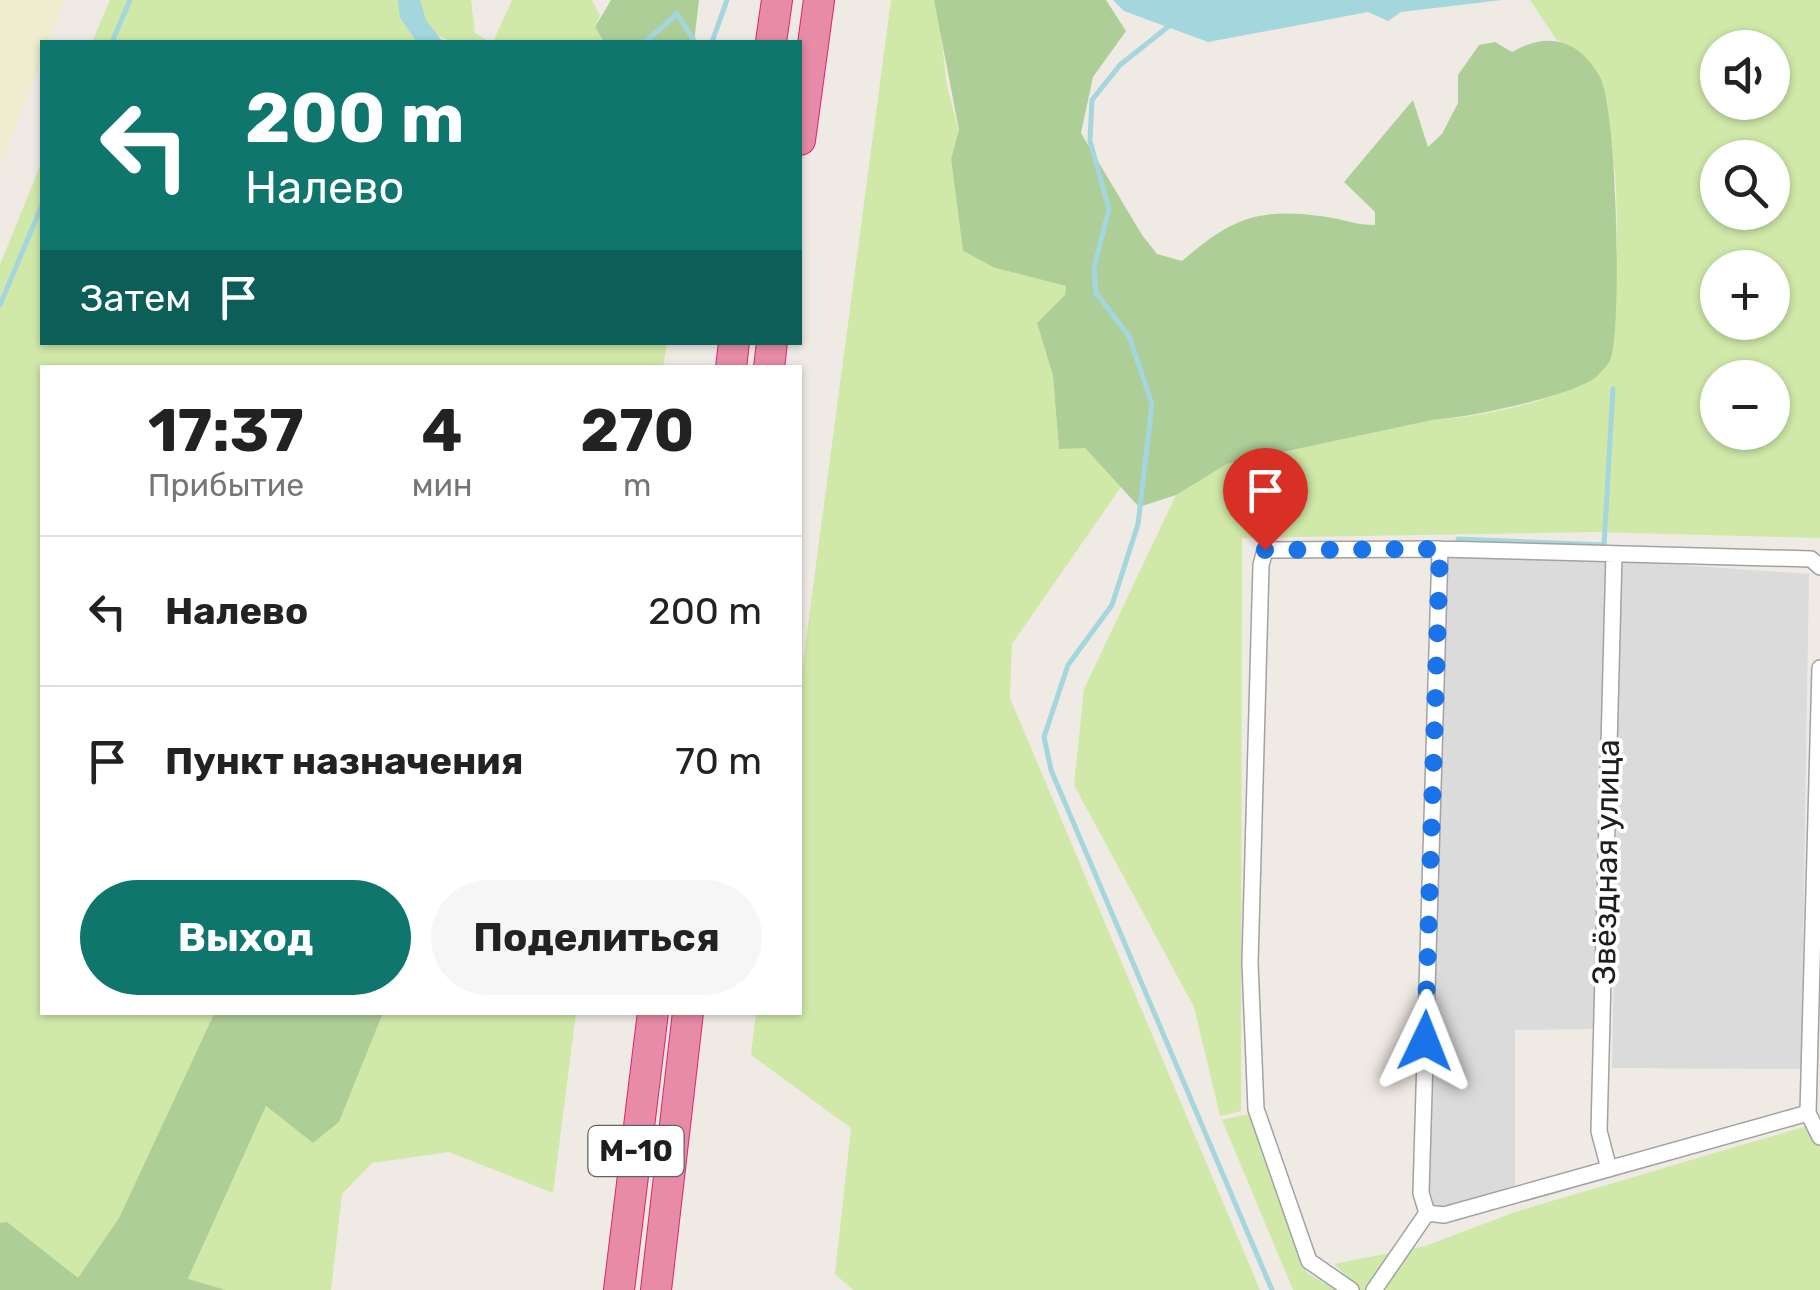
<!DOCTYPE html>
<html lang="ru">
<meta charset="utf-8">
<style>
:root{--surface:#fff;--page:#f6f6f6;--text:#222;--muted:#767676;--line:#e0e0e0;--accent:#0f766e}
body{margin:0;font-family:Rubik,sans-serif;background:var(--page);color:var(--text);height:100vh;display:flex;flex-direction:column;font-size:38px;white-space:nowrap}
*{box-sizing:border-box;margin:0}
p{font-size:32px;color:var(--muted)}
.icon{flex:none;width:55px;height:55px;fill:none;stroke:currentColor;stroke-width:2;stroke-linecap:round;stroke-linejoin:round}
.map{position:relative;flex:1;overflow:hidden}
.details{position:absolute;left:40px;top:365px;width:762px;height:650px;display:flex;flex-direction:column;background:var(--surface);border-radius:0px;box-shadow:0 2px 8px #0004}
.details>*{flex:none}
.guide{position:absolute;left:40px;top:40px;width:762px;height:305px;border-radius:0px;box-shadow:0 2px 8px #0004;background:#0f766e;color:#fff;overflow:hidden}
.buttons{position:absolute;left:1700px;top:30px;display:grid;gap:20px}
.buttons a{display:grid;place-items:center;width:90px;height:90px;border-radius:50%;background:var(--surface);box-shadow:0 2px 8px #0004;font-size:50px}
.pin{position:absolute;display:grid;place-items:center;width:85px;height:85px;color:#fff;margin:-102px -42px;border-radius:50% 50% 50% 0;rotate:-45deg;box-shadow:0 0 10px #0007}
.pin .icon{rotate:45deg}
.me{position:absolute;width:110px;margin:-55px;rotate:2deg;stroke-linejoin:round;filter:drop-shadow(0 0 8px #0008)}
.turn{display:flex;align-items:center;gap:35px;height:210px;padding:0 40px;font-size:45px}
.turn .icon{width:130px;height:130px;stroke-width:2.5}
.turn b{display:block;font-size:70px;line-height:85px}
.then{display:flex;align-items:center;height:95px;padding:0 40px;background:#0003;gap:20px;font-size:38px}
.eta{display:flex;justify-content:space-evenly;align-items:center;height:170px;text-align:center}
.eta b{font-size:60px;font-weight:700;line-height:70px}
.cta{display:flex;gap:20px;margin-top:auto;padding:20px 40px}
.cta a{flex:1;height:115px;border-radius:60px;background:var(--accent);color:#fff;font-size:40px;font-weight:700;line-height:115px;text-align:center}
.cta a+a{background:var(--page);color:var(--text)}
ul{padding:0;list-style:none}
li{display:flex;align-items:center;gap:30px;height:150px;padding:0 40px;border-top:2px solid var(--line)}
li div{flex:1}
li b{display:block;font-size:38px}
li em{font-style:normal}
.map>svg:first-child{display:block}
</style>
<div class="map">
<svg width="1820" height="1290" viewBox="0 0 1820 1290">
<rect width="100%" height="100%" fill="#efeae4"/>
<!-- residential -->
<path fill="#dcdbdb" d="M 1445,556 L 1606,561 L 1593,1029 L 1515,1030 L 1515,1186 L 1441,1210 L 1427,1201 Z
M 1621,561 L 1809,574 L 1801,1069 L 1612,1068 Z"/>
<!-- farmland -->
<path fill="#eeedcf" d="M 0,0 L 65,0 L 49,42 L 42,42 L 42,59 L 0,168 Z"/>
<!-- grass -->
<path fill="#d0e9a9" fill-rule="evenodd" d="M 110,0 L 471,0 L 475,33 L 490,42 L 452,42 L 432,32 L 415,42 L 92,42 Z
M 512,0 L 592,0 L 600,15 L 595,27 L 604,42 L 493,42 Z
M 891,0 L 934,0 L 938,9 L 947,86 L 959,131 L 951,159 L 963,251 L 996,268 L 1066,286 L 1065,295 L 1037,323 L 1053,376 L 1059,448 L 1085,448 L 1121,487 L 1012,644 L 1010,698 L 1260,1290 L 853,1290 L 835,1274 L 851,1128 L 751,1055 L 756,1013 L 800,1012 L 800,685 Z
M 1530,0 L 1820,0 L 1820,538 L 1594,532 L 1242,538 L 1241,1111 L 1220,1116 L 1194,1007 L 1074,785 L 1084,689 L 1176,495 L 1227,464 L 1437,419 C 1476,419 1586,396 1607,364 C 1618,347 1619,191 1614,166 C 1606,129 1593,93 1582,56 L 1556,39 ZM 1718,48 L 1772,48 L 1772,102 L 1718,102 ZM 1718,158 L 1772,158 L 1772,212 L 1718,212 ZM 1718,268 L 1772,268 L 1772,322 L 1718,322 ZM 1718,378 L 1772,378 L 1772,432 L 1718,432 Z
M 42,161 L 42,342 L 667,343 L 663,368 L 42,368 L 42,1012 L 215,1013 L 119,1218 L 78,1279 L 7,1223 L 0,1223 L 0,265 Z
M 383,1013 L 576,1013 L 553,1193 L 449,1152 L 372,1163 L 342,1194 L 331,1290 L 226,1290 L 188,1280 L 266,1106 L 313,1143 L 339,1122 Z
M 1249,1114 L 1307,1273 L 1336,1290 L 1293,1290 L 1222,1120 Z
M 1820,1122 L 1820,1290 L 1353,1290 L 1354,1283 L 1334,1264 L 1425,1246 L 1515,1212 Z"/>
<!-- forest -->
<path fill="#aece98" d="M 611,0 L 699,0 L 694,42 L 604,42 L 595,27 Z
M 934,0 L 1106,0 L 1126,31 L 1093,77 L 1081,133 L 1142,235 L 1157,254 L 1182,261 C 1231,219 1255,208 1320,216 C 1340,218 1355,225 1375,225 L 1375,212 L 1344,182 L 1413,100 L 1428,147 L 1442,134 L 1458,103 L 1458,75 L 1479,45 L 1495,42 L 1512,52 C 1547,32 1578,38 1600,77 C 1617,109 1622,321 1611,358 C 1609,364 1602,371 1597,376 C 1580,394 1465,419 1437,419 L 1227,464 L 1176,495 L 1139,507 L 1085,448 L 1059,449 L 1053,376 L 1037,323 L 1065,295 L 1066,286 L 995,268 L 963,251 L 951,159 L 959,130 Z
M 215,1012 L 383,1013 L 339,1122 L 313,1143 L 266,1106 L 188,1279 L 226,1290 L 0,1290 L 0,1223 L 7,1222 L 78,1278 L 119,1218 Z"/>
<!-- water -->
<path fill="#a4d6dd" d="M 398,0 L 420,0 L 426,20 L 443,42 L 417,42 L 400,18 Z
M 1113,0 L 1502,0 L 1401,12 L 1388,21 L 1368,12 L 1208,42 L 1124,11 Z"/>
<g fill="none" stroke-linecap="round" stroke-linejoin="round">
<!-- stream -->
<path stroke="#a4d6dd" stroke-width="5" d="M 1169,26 L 1120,65 L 1092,100 L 1090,141 L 1109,209 L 1094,268 L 1096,293 L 1129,336 L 1152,404 L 1138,524 L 1112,605 L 1068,665 L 1044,737 L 1051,770 L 1272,1290
M 112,42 L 130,0
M 645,42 L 677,14 L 695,42
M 712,42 L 727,0
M 0,305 L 42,205
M 1458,539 L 1604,545 L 1613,389"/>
<defs>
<path id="street" d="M 1820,668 L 1808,1113 L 1820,1137
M 1609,1169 L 1599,1131 L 1614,554
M 1427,1213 L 1421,1193 L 1440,549
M 1427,1213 L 1444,1215 L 1808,1113
M 1351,1290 L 1309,1261 L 1256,1109 L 1250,963 L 1261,565 L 1265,550 L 1440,549 L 1811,559 L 1820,567
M 1374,1290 L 1427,1213"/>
<path id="highway" d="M 771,42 L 777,0
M 800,140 L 819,0
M 731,368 L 734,342
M 769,368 L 772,342
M 619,1290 L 653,1012
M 656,1290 L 688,1012"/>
</defs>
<!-- street casing -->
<use href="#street" stroke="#a2a2a2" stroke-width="18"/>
<!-- highway casing -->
<use href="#highway" stroke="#da2476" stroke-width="32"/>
<!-- street -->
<use href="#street" stroke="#fff" stroke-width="15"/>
<!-- highway -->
<use href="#highway" stroke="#e78ba6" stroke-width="30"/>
</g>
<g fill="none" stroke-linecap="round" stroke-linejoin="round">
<!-- route -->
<path stroke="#1a73e8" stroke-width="18" stroke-dasharray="0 32.4" d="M 1265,550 L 1440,549 L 1425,1041"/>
</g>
<g text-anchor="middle" stroke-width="8" stroke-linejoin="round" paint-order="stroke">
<!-- shield labels -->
<rect fill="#fff" stroke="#626262" stroke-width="2.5" x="588.5" y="1126" width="95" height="50" rx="8"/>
<g font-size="30" font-weight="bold" fill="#1e1e1e">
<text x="636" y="1161">М-10</text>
</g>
<!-- street labels -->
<g font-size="32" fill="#1e1e1e" stroke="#fff">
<text transform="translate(1606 862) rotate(-89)" y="11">Звёздная улица</text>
</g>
</g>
</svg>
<div class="buttons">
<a><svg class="icon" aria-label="sound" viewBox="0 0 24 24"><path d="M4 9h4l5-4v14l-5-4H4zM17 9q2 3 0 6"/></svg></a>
<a><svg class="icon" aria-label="search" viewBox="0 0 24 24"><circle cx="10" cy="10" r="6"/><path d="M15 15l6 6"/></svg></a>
<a>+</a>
<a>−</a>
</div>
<div class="pin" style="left:1265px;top:550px;background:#d93025"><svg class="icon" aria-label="arrive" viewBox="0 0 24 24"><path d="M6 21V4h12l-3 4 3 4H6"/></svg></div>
<svg class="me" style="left:1425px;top:1041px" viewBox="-20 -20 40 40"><path d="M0-17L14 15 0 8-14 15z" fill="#1a73e8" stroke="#fff" stroke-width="4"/></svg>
<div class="guide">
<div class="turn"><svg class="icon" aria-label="left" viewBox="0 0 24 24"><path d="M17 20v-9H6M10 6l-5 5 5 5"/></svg><div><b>200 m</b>Налево</div></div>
<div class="then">Затем<svg class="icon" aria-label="arrive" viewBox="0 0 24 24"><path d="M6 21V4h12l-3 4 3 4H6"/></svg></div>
</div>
<section class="details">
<div class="eta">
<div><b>17:37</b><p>Прибытие</p></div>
<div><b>4</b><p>мин</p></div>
<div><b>270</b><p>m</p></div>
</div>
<ul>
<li><svg class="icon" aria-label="left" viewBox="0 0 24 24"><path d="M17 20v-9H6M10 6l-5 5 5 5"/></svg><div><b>Налево</b></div><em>200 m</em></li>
<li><svg class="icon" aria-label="arrive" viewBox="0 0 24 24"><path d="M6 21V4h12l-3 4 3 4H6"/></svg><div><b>Пункт назначения</b></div><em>70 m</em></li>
</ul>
<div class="cta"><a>Выход</a><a>Поделиться</a></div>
</section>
</div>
